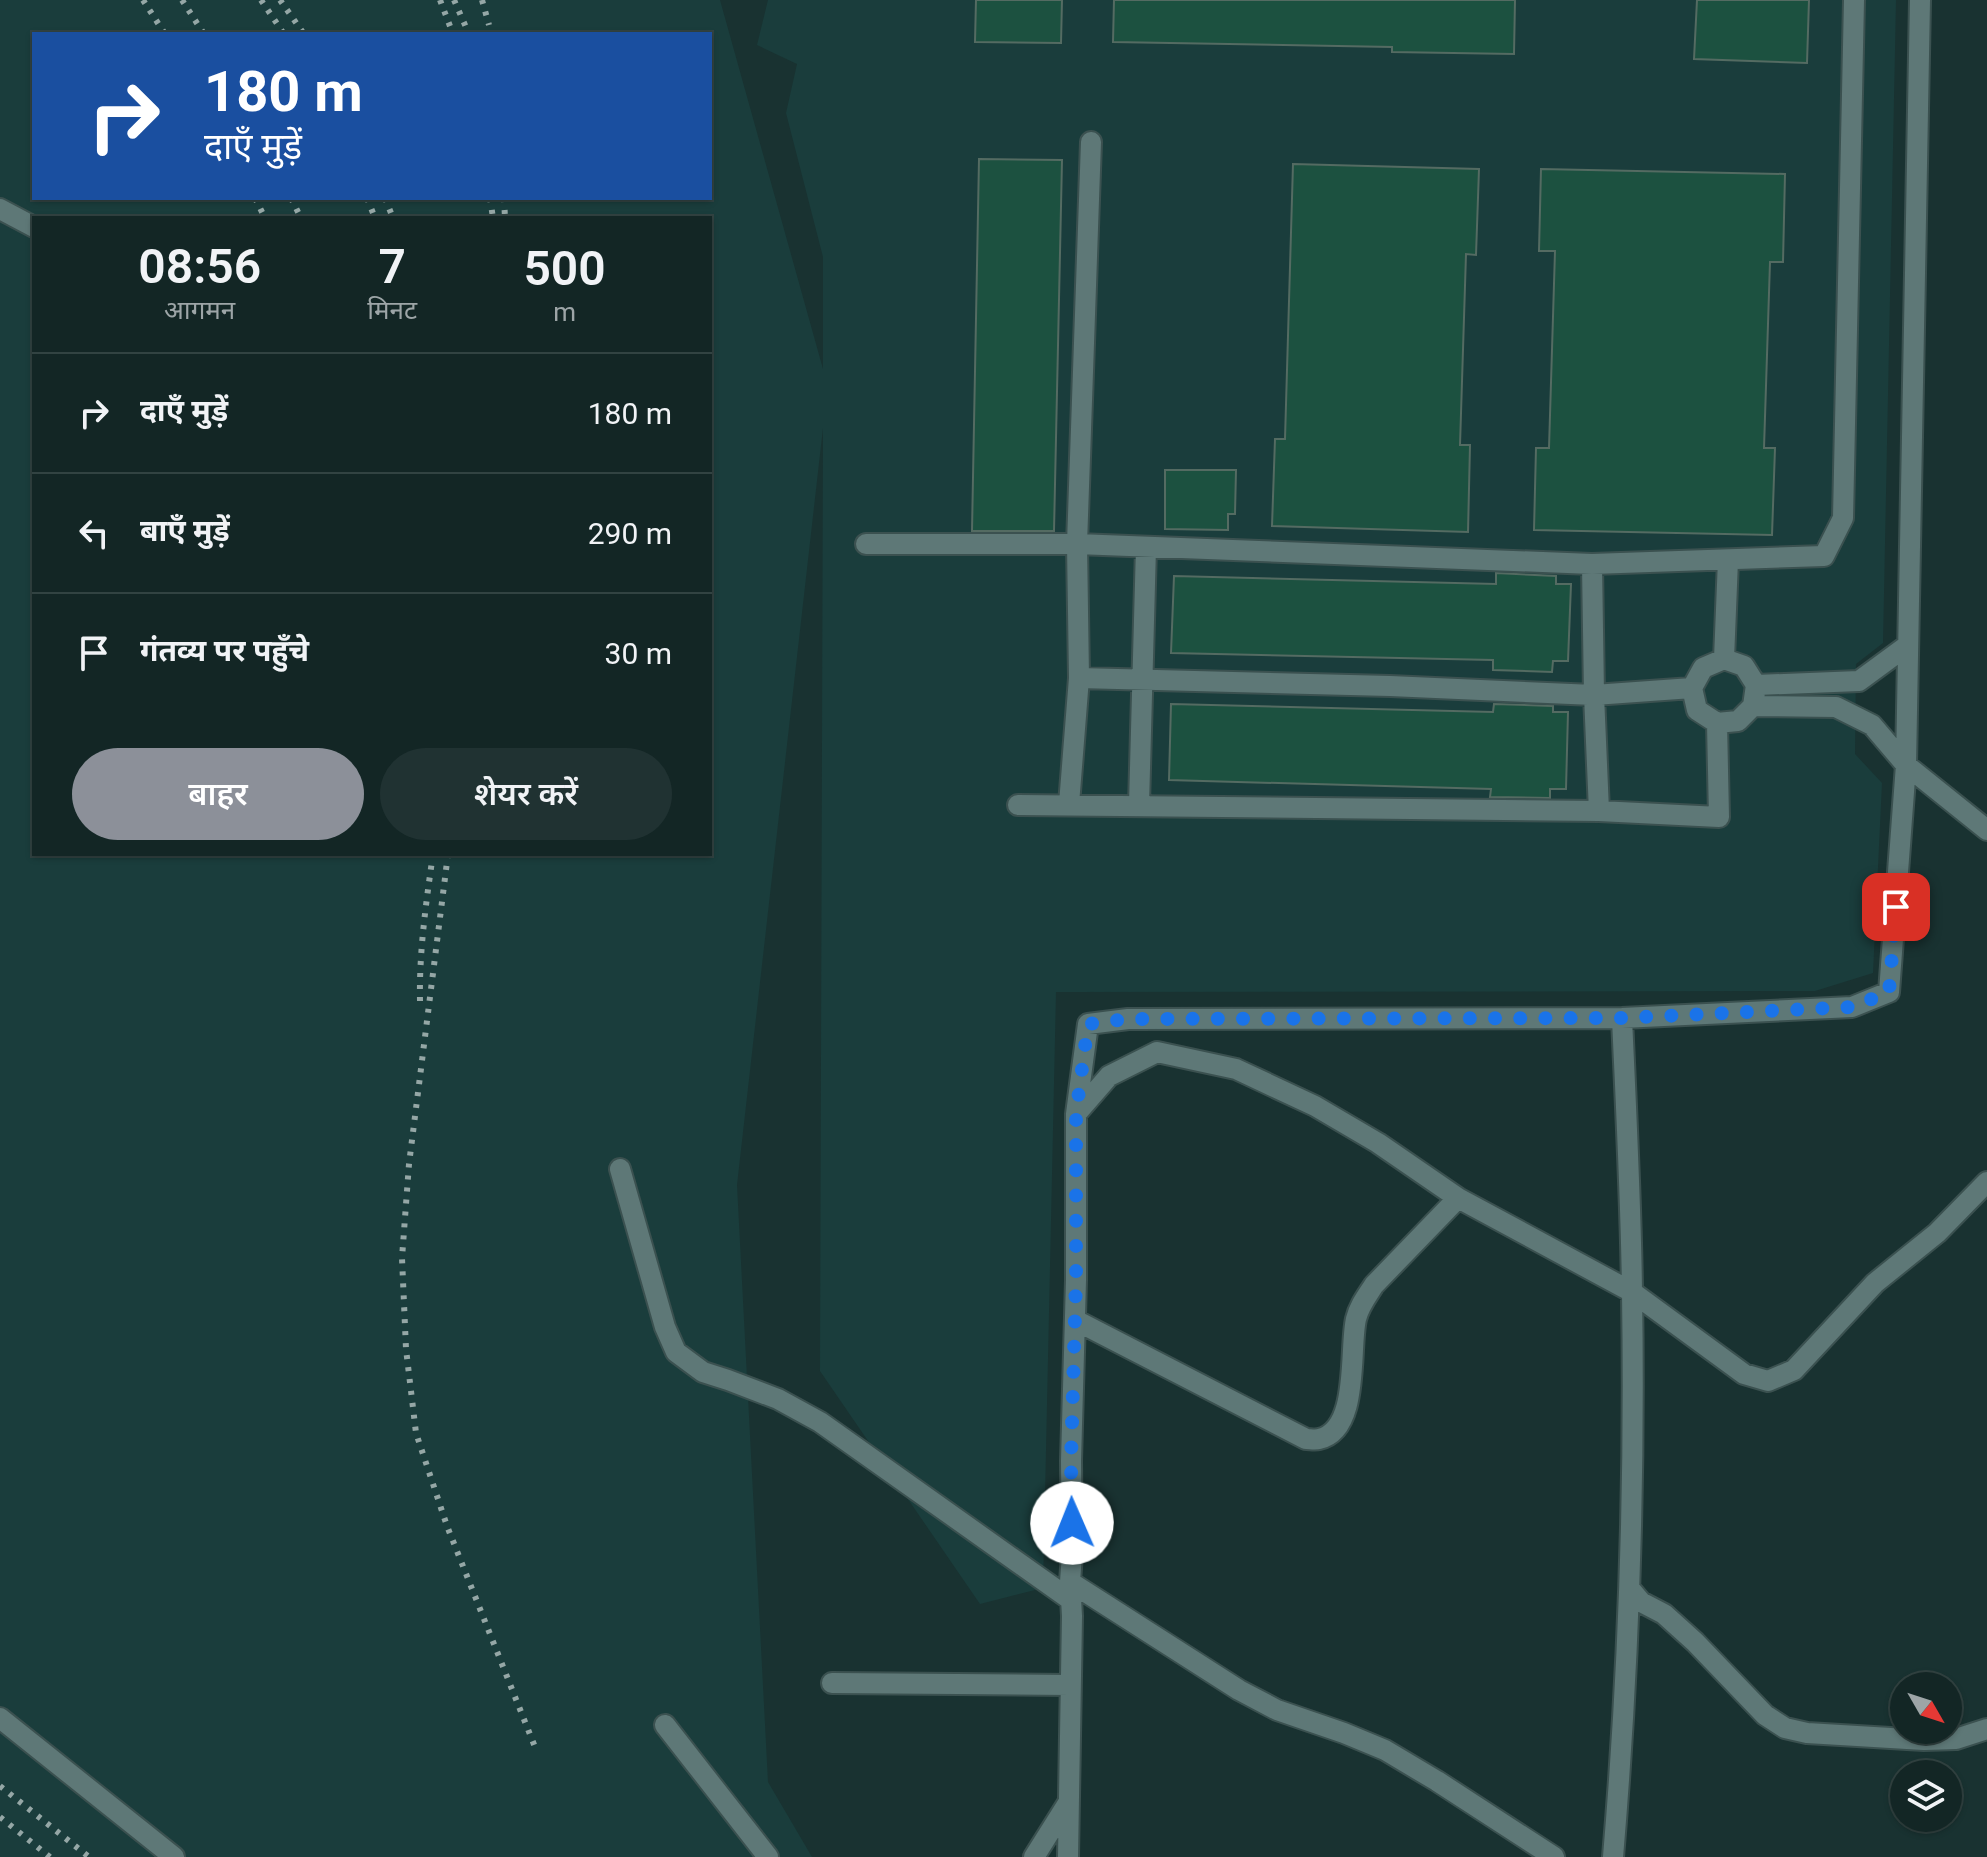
<!DOCTYPE html>
<html lang="hi">
<meta charset="utf-8">
<style>
:root{--surface:#132625;--page:#203232;--text:#f1f3f6;--muted:#9da5a7;--line:#324342;--accent:#8c9099}
body{margin:0;font-family:Roboto,"Noto Sans Devanagari",sans-serif;background:var(--page);color:var(--text);height:100vh;display:flex;flex-direction:column;font-size:30px;white-space:nowrap}
*{box-sizing:border-box;margin:0}
p{font-size:26px;color:var(--muted)}
.icon{flex:none;width:44px;height:44px;fill:none;stroke:currentColor;stroke-width:2;stroke-linecap:round;stroke-linejoin:round}
.map{position:relative;flex:1;overflow:hidden}
.side{position:absolute;left:32px;top:216px;width:680px;height:640px;display:flex;flex-direction:column;background:var(--surface);border-radius:0px;box-shadow:0 2px 6px #0004,0 0 0 2px var(--line)}
.side>*{flex:none}
.banner{position:absolute;left:32px;top:32px;width:680px;height:168px;border-radius:0px;box-shadow:0 2px 6px #0004,0 0 0 2px var(--line);background:#1a4fa0;color:#fff;overflow:hidden}
.needle{width:52px;rotate:129deg}
.buttons{position:absolute;left:1890px;top:1672px;display:grid;gap:16px}
.buttons a{display:grid;place-items:center;width:72px;height:72px;border-radius:50%;background:var(--surface);box-shadow:0 2px 6px #0004,0 0 0 2px var(--line);font-size:40px}
.pin{position:absolute;display:grid;place-items:center;width:68px;height:68px;color:#fff;margin:-34px;border-radius:16px;box-shadow:0 4px 12px #0006}
.me{position:absolute;width:88px;margin:-44px;rotate:359deg;stroke-linejoin:round;filter:drop-shadow(0 0 6px #0008)}
.turn{display:flex;align-items:center;gap:28px;height:168px;padding:0 40px;font-size:36px}
.turn .icon{width:104px;height:104px;stroke-width:2.5}
.turn b{display:block;font-size:56px;line-height:68px}
.eta{display:flex;justify-content:space-evenly;align-items:center;height:136px;text-align:center}
.eta b{font-size:48px;font-weight:600;line-height:56px}
.action{display:flex;gap:16px;margin-top:auto;padding:16px 40px}
.action a{flex:1;height:92px;border-radius:48px;background:var(--accent);color:#fff;font-size:32px;font-weight:600;line-height:92px;text-align:center}
.action a+a{background:var(--page);color:var(--text)}
ul{padding:0;list-style:none}
li{display:flex;align-items:center;gap:24px;height:120px;padding:0 40px;border-top:2px solid var(--line)}
li div{flex:1}
li b{display:block;font-size:30px}
li em{font-style:normal}
.map>svg:first-child{display:block}
</style>
<div class="map">
<svg width="1987" height="1857" viewBox="0 0 1987 1857">
<rect width="100%" height="100%" fill="#193231"/>
<!-- built -->
<path fill="#1a3d3c" fill-rule="evenodd" d="M 0,0 L 720,0 L 823,369 L 823,257 L 786,113 L 797,64 L 757,45 L 768,0 L 1896,0 L 1883,643 L 1856,664 L 1855,754 L 1882,783 L 1873,973 L 1815,991 L 1056,992 L 1043,1588 L 980,1604 L 820,1371 L 823,428 L 737,1185 L 768,1782 L 812,1857 L 0,1857 ZM 34,34 L 710,34 L 710,198 L 34,198 ZM 34,218 L 710,218 L 710,854 L 34,854 Z"/>
<!-- building -->
<path fill="#1c5140" stroke="#546b62" stroke-width="2" d="M 976,0 L 1062,0 L 1061,43 L 975,42 Z
M 1114,0 L 1515,0 L 1514,54 L 1392,52 L 1392,47 L 1113,42 Z
M 1697,0 L 1809,0 L 1807,63 L 1694,59 Z
M 979,159 L 1062,160 L 1054,531 L 972,531 Z
M 1293,164 L 1479,169 L 1476,255 L 1466,254 L 1460,445 L 1470,445 L 1468,532 L 1272,526 L 1275,439 L 1285,439 Z
M 1541,169 L 1785,174 L 1783,262 L 1770,262 L 1764,448 L 1775,448 L 1772,535 L 1534,530 L 1536,448 L 1549,448 L 1555,251 L 1539,251 Z
M 1165,470 L 1236,470 L 1235,514 L 1228,514 L 1228,530 L 1165,529 Z
M 1496,573 L 1556,576 L 1556,584 L 1571,584 L 1568,661 L 1553,661 L 1552,672 L 1493,670 L 1493,660 L 1171,653 L 1174,576 L 1496,584 Z
M 1171,704 L 1493,712 L 1494,704 L 1553,706 L 1553,712 L 1568,712 L 1566,789 L 1550,789 L 1550,798 L 1490,797 L 1491,789 L 1169,780 Z"/>
<g fill="none" stroke-linecap="round" stroke-linejoin="round">
<defs>
<path id="minor" d="M 0,209 L 34,227
M 866,544 L 1077,544 L 1592,564 L 1824,556 L 1843,518 L 1854,0
M 1592,564 L 1594,695 L 1599,811 L 1719,817 L 1717,723
M 1724,659 L 1744,666 L 1756,685 L 1753,706 L 1738,721 L 1717,723 L 1697,710 L 1692,688 L 1703,668 Z
M 1724,659 L 1728,560
M 1079,678 L 1390,686 L 1594,695 L 1692,688
M 1756,685 L 1859,681 L 1908,645
M 1753,706 L 1836,707 L 1872,725 L 1906,765 L 1987,830
M 1069,804 L 1079,678 L 1077,544 L 1091,142
M 1018,805 L 1599,811
M 1139,805 L 1146,547
M 1076,1114 L 1109,1076 L 1157,1052 L 1236,1069 L 1315,1106 L 1378,1143 L 1458,1198 L 1632,1292 L 1744,1374 L 1768,1381 L 1794,1370 L 1875,1283 L 1937,1233 L 1987,1182
M 620,1169 L 665,1327 L 676,1352 L 703,1372 L 728,1380 L 778,1399 L 820,1422 L 1071,1600
M 1075,1320 L 1306,1439 C 1310,1439 1315,1440 1319,1439 C 1360,1430 1349,1349 1356,1319 C 1359,1306 1367,1296 1374,1285 L 1458,1198
M 1070,1582 L 1239,1690 L 1277,1710 L 1344,1733 L 1385,1750 L 1437,1781 L 1554,1857
M 1630,1589 L 1641,1602 L 1664,1614 L 1695,1642 L 1765,1715 L 1785,1728 L 1807,1733 L 1924,1740 L 1956,1739 L 1987,1729
M 832,1683 L 1070,1685
M 0,1718 L 174,1857
M 665,1725 L 768,1857
M 1034,1857 L 1068,1803
M 1068,1857 L 1072,1616 L 1070,1582 L 1072,1554 L 1071,1461 L 1076,1280 L 1076,1114 L 1088,1024 L 1128,1019 L 1622,1018 L 1852,1007 L 1889,992 L 1906,765 L 1920,0
M 1613,1857 C 1629,1669 1635,1480 1632,1292 C 1631,1201 1626,1109 1622,1018"/>
</defs>
<!-- minor casing -->
<use href="#minor" stroke="#3b5150" stroke-width="24"/>
<!-- minor -->
<use href="#minor" stroke="#5e7877" stroke-width="20"/>
<!-- rail -->
<path stroke="#95a7a6" stroke-width="6" stroke-dasharray="4 8" stroke-linecap="butt" d="M 143,0 L 165,34
M 182,0 L 204,34
M 261,0 L 284,34
M 280,0 L 304,34
M 440,0 L 453,34
M 454,0 L 469,34
M 482,0 L 489,25
M 255,198 L 265,218
M 291,198 L 301,218
M 367,198 L 375,218
M 385,198 L 393,218
M 490,198 L 493,218
M 504,198 L 505,218
M 448,854 L 409,1164 L 402,1258 L 406,1349 L 416,1433 L 447,1526 L 535,1747
M 420,1001 C 419,952 426,903 433,854
M 0,1786 L 89,1857
M 0,1817 L 50,1857"/>
</g>
<g fill="none" stroke-linecap="round" stroke-linejoin="round">
<!-- route -->
<path stroke="#1a73e8" stroke-width="14" stroke-dasharray="0 25.2" d="M 1072,1523 L 1071,1461 L 1076,1280 L 1076,1114 L 1088,1024 L 1128,1019 L 1622,1018 L 1852,1007 L 1889,992 L 1896,907"/>
</g>
</svg>
<div class="buttons">
<a><svg class="needle" viewBox="-14 -14 28 28"><path d="M0-13l5 13h-10z" fill="#e53935"/><path d="M0 13l5-13h-10z" fill="#9da5a7"/></svg></a>
<a><svg class="icon" aria-label="layers" viewBox="0 0 24 24"><path d="M12 4l9 5-9 5-9-5zM3 14l9 5 9-5"/></svg></a>
</div>
<div class="pin" style="left:1896px;top:907px;background:#d93025"><svg class="icon" aria-label="arrive" viewBox="0 0 24 24"><path d="M6 21V4h12l-3 4 3 4H6"/></svg></div>
<svg class="me" style="left:1072px;top:1523px" viewBox="-20 -20 40 40"><circle r="19" fill="#fff"/><path d="M0-13L10 11 0 6-10 11z" fill="#1a73e8"/></svg>
<div class="banner">
<div class="turn"><svg class="icon" aria-label="right" viewBox="0 0 24 24"><path d="M7 20v-9h11M14 6l5 5-5 5"/></svg><div><b>180 m</b>दाएँ मुड़ें</div></div>
</div>
<section class="side">
<div class="eta">
<div><b>08:56</b><p>आगमन</p></div>
<div><b>7</b><p>मिनट</p></div>
<div><b>500</b><p>m</p></div>
</div>
<ul>
<li><svg class="icon" aria-label="right" viewBox="0 0 24 24"><path d="M7 20v-9h11M14 6l5 5-5 5"/></svg><div><b>दाएँ मुड़ें</b></div><em>180 m</em></li>
<li><svg class="icon" aria-label="left" viewBox="0 0 24 24"><path d="M17 20v-9H6M10 6l-5 5 5 5"/></svg><div><b>बाएँ मुड़ें</b></div><em>290 m</em></li>
<li><svg class="icon" aria-label="arrive" viewBox="0 0 24 24"><path d="M6 21V4h12l-3 4 3 4H6"/></svg><div><b>गंतव्य पर पहुँचे</b></div><em>30 m</em></li>
</ul>
<div class="action"><a>बाहर</a><a>शेयर करें</a></div>
</section>
</div>
